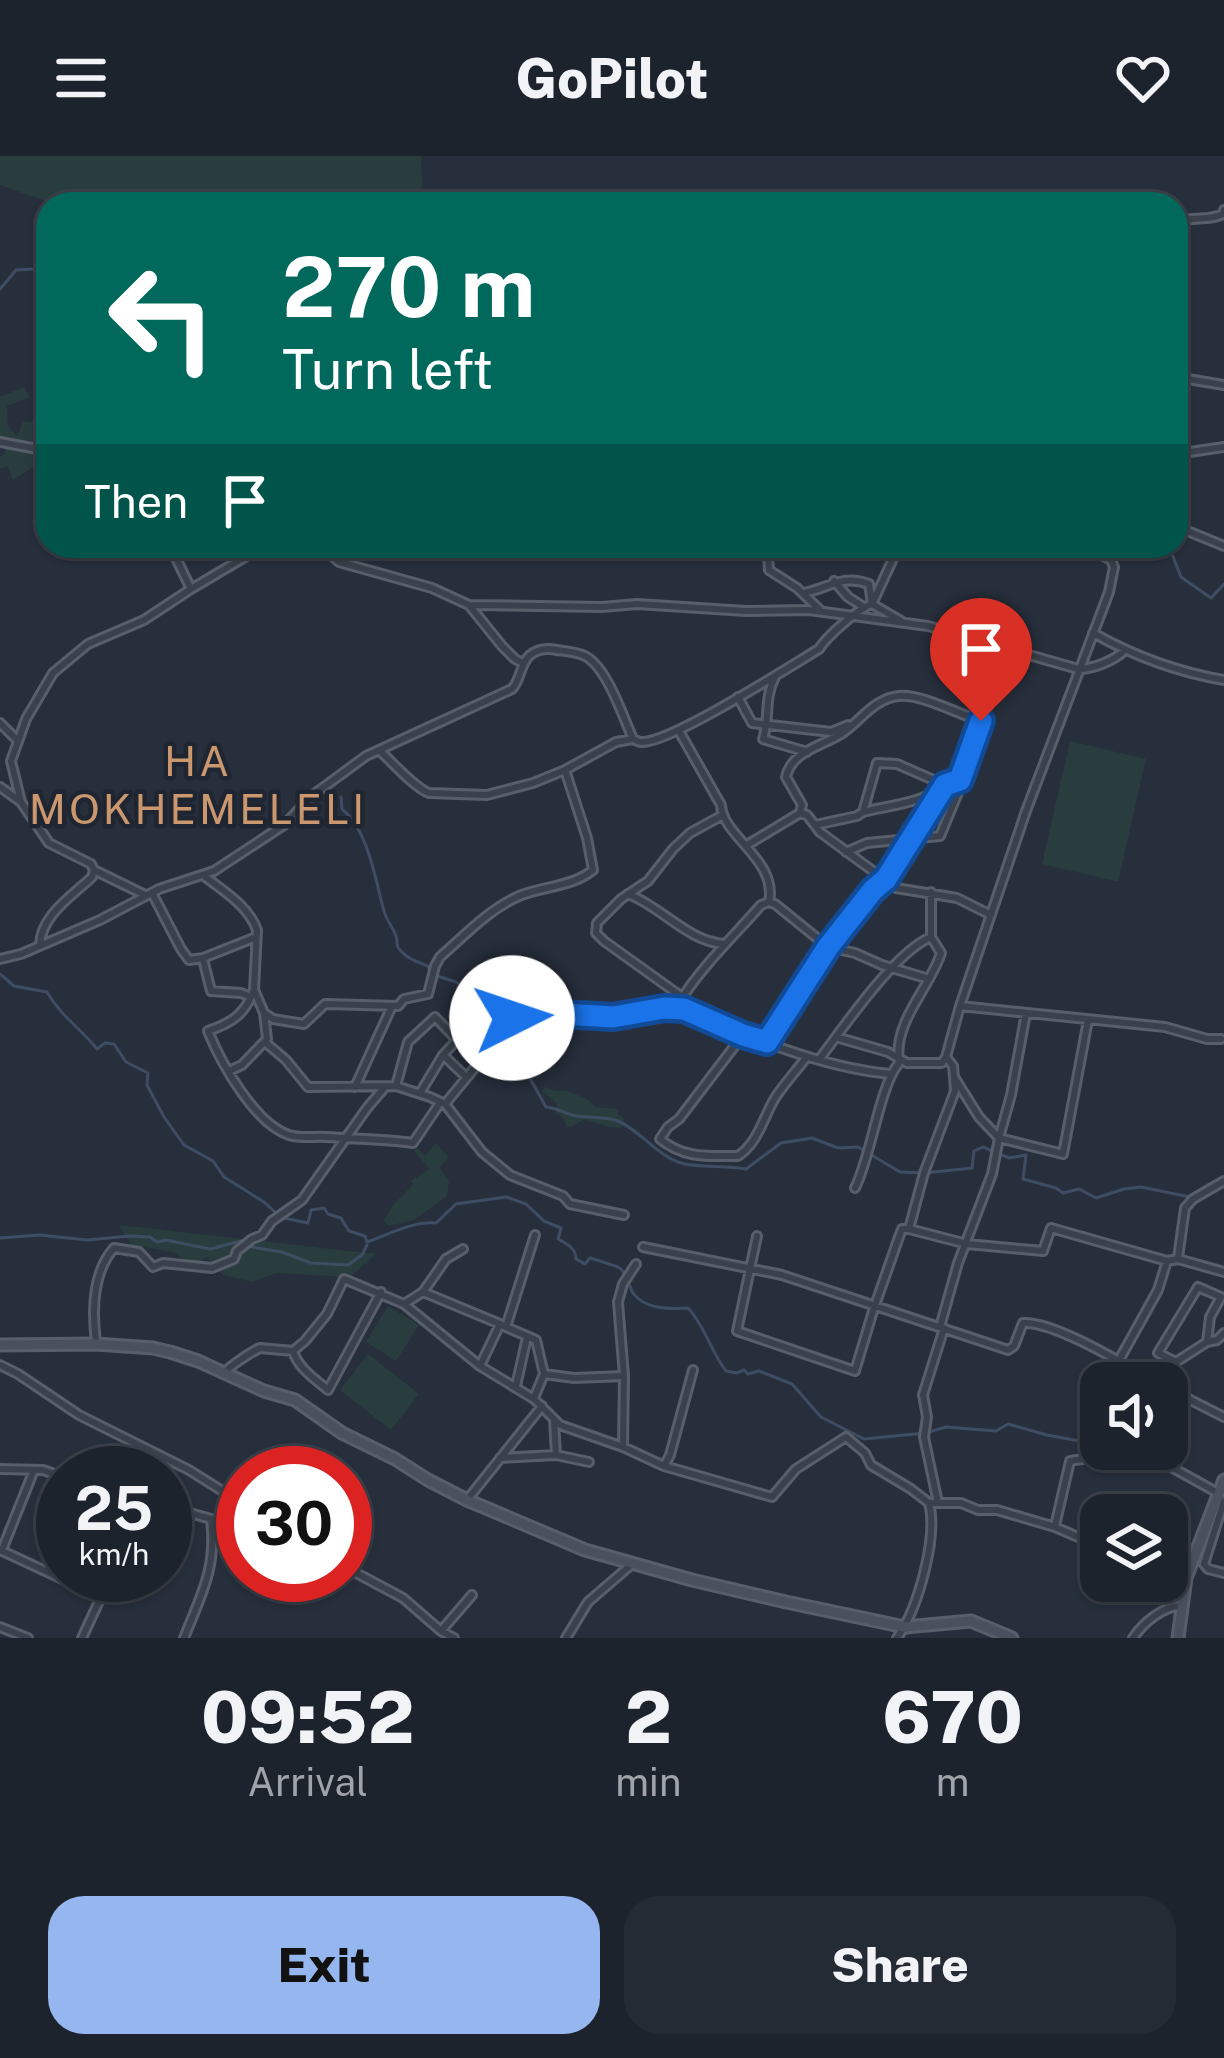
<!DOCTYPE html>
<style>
:root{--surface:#1d232d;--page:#252b35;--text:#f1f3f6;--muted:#a0a4aa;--line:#3b4049;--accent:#95b6ee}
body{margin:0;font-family:"Public Sans",sans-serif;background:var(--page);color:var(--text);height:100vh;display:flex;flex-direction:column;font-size:45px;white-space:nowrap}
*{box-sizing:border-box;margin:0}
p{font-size:39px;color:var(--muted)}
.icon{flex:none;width:66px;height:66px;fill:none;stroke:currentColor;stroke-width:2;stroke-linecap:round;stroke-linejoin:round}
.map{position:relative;height:1482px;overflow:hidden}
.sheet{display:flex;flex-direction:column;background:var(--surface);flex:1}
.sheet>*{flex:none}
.banner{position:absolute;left:36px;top:36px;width:1152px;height:366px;border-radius:36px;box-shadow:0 3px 9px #0004,0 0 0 3px var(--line);background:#00695c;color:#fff;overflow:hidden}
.tools{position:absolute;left:1080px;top:1206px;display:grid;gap:24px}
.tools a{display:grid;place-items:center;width:108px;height:108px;border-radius:24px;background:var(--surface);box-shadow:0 3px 9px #0004,0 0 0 3px var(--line);font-size:60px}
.speed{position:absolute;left:36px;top:1290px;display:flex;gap:24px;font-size:60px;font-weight:700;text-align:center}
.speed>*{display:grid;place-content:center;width:156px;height:156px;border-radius:50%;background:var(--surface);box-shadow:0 3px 9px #0004,0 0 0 3px var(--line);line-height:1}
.speed small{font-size:30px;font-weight:400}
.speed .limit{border:18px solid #d22;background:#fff;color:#111}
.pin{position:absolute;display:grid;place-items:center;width:102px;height:102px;color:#fff;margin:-123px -51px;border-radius:50% 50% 50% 0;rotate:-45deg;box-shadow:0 0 12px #0007}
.pin .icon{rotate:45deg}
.me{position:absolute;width:132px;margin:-66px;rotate:86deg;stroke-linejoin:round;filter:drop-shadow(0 0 9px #0008)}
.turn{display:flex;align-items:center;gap:42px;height:252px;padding:0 48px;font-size:54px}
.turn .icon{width:156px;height:156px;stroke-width:2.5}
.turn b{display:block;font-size:84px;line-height:102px}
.then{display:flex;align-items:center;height:114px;padding:0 48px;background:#0003;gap:24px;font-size:45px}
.eta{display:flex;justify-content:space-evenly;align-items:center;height:204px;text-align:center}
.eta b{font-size:72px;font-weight:800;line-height:84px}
.button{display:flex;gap:24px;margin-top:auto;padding:24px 48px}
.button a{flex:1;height:138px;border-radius:36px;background:var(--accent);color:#111;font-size:48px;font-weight:800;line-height:138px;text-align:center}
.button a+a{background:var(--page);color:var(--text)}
header{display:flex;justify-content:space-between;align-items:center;height:156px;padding:0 48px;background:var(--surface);font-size:54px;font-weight:800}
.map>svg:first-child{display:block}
</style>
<header><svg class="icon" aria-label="menu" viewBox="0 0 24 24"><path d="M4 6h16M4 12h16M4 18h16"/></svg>GoPilot<svg class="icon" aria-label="heart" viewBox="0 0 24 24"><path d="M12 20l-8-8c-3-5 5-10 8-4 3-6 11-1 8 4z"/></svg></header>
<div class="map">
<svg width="1224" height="1482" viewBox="0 0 1224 1482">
<rect width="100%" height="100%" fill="#272f3c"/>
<!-- green -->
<path fill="#293c3e" d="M 0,0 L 421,0 L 422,31 L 413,43 L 391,42 L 383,39 L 372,48 L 54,48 L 0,29 Z
M 24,231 L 30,241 L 7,250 L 8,270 L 17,280 L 23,266 L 48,264 L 48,285 L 35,290 L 39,301 L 32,312 L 13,324 L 7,310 L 0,313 L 0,301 L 5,297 L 4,282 L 0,280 L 0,241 Z
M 1070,585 L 1146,603 L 1118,726 L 1042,708 Z
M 545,931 L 556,935 L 565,934 L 587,943 L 596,951 L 618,953 L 618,958 L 624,962 L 622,972 L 608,971 L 585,963 L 571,971 L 567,970 L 562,960 L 555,958 L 557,948 L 542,935 Z
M 436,987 L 449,1001 L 439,1011 L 449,1025 L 447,1040 L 414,1064 L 388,1070 L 384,1064 L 393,1049 L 413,1029 L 411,1025 L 429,1013 L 414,994 L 417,992 L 425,1000 Z
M 119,1069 L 376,1098 L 350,1121 L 276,1117 L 253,1126 L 223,1119 L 207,1101 L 192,1110 L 173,1096 L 131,1089 Z
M 388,1150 L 419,1169 L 396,1205 L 366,1186 Z
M 368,1198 L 419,1238 L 391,1274 L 340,1234 Z"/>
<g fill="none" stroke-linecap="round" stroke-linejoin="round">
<!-- stream -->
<path stroke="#3e4d63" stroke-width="3" d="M 0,133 L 16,114 L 34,113 L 42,105 L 48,106
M 1149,390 L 1172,398 L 1181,421 L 1211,442 L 1224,428
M 341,641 L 342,653 C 369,675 375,724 384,755 C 386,764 393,771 396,780 C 399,791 394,788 403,797 C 409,804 419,806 428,810 L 431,818 L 456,826 L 507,864
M 0,818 L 14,830 L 47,836 C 60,859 81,873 97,893 L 105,887 L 114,888 L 126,906 L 148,917 L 147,929 L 164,961 L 184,989 L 213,1005 L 224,1021 L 264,1046 L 276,1057
M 507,874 L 512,900 L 523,910 L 546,951 C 557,952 562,956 572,959 C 587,963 603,959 618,965 C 641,975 656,999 681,1007 C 699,1012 726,1009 746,1013 L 781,987 L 812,982 L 838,992 L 858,991 L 900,1016 L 924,1017 L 972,1012 L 974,995 L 983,991 L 1009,1002 L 1026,999 L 1023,1023 L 1056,1032 L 1063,1037 L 1079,1033 L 1096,1042 L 1124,1033 L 1141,1031 L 1195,1042
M 1205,1040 L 1222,1030
M 284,1062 L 308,1067 L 311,1054 L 324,1052 L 328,1058 L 341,1062 L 349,1075 L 365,1080 L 367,1086 C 388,1079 412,1065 436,1067 L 456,1048 L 506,1041 L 526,1048 L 544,1065 L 561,1072 L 558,1083 C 567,1088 576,1092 576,1103 L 585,1108 L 590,1102 C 594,1103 615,1110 618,1111 C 627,1116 628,1129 633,1137 C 645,1154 670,1153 688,1152 C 705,1170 711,1196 726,1215 L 737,1217 L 744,1214 L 748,1218 L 759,1215 L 792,1228 L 821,1261 L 864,1283 L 925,1277 L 946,1271 L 996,1275 L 1008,1268 L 1047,1279 L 1101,1289
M 0,1082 L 39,1079 L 87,1084 L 130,1080 L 150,1081 L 157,1086 L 166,1084 L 210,1093 L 241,1085 L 245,1090 L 282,1096 L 311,1107 L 348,1109 L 362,1099 L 367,1089
M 1112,1293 C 1124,1297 1132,1294 1144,1296 C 1156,1298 1173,1305 1182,1313
M 1190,1318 L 1197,1320 L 1215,1331"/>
<defs>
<path id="street" d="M 1176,67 C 1192,59 1208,66 1223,58 L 1224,54
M 1176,221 L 1224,229
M 0,286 L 48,295
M 1176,298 L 1224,291
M 1190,376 L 1224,390
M 170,390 L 191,433
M 321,390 L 339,406 L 432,432 L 469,449 L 502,490 L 515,503 L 523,507
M 777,390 L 768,400 L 769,414 L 797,432 L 820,454
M 899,390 L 872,448 L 901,465
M 1084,390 L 1111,404 L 1114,411 L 1109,436 L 1026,655 L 960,850 L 1165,871 L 1207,883 L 1221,883
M 834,425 L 848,441 L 862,450
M 469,449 L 602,451 L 637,448 L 746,455 L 809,454 L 928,470 L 1078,513 C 1093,513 1114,505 1125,494
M 1093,477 C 1134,500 1177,516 1224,524
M 775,521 C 764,541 770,561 763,583 L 807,596
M 738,541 L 752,567 L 831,576 L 848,569
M 0,567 L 18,585
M 679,575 L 721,649 C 722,680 778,704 769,746
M 380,595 C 392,606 416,633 429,637 L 487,639 L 533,627 L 565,614
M 945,629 C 924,647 891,649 863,656 L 877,607 L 897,608 L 945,629 L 960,624
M 0,631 L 21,646
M 800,657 L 807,659 L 820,676 L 896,732 L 957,742 L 991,759
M 815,669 L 857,660 L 863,656
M 747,689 L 800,657 L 802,649 L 786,621 C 792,594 824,590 844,576 C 861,564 875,542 899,540 C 922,538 958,558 981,565
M 846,696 L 867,687 L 940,680 L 960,632 L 960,624 L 1001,514 L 1007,501 L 1013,496
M 203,719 C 223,735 248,749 257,774 L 254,834 L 264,857 L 267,883 L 242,909 L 229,915
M 152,737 L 181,793 L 189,804 L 203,802 L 256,781
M 628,738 C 662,751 687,785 724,788
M 145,739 L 94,714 L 91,708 L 49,687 L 21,646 L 11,605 L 26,563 L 53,517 L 88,488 L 144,464 L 191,433 L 245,401 L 246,390
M 40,790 C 40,760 72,740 92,721 L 94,714
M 0,803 L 21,798 L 100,764 L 159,733 L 214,715 L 284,669 L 313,639 L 366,600 L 512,533 C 521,523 520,509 529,500 C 537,493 547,492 557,494 C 565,495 577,496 585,500 C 607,511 623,561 633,583 C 636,584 638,586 641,586 C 669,588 789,511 819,493 C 827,480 859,452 872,448 L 869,428 C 842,418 829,432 804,437
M 203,803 L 211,835 L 241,837 L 251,841
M 254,834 C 245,858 232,867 208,875 C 221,907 255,968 289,979 C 301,983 315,980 327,981 C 356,983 385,983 413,987 L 440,947
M 682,841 L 604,785 L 596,777 L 597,767 L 621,743 L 648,725 L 673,693 L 690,677 L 721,660
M 264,857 L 273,863 L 304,868 L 325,848 L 398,850 L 404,843 L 428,838 L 435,810 L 440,801 C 465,779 488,754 519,740 C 543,730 572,731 593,714 L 587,682 L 565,614 L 616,586 L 633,583
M 1026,857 L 1011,939 L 999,982 L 1063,998 L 1088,864
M 743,879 L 679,963 L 668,971 L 660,983 C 684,1003 709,1000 738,1000 C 758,987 763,962 775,942 C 784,928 796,915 806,902
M 836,881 L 888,896 L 907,907 L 942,907 L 946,901
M 767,886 L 828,791 L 873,734 L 886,723 L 942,634
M 266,887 L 286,904 L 308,931 L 396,930 L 430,941 L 445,948 L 482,996 L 510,1019 L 563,1040 L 570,1048 L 624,1059
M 443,899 L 466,921
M 821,901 C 846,868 895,796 931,781
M 890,918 C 818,911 750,881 684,852 L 682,842 C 705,807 734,780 761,749 L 769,746 L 775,748 L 828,791 L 855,797 L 882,809 L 929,823
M 954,921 L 953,910 L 946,901 L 960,850
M 396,930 L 408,886 L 435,861 L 457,884 L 443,899 L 420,937
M 355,931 L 392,850
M 445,948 L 500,881 L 512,862 C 545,849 582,862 617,861 C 640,860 661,852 684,852
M 855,1032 C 872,998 879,931 899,907 C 893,865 929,834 941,797 L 931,781 L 931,736
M 909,1073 L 967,1088 L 1043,1095 L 1051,1072 L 1167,1105 L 1178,1103 L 1224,1116
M 757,1080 L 737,1175 L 855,1215 L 873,1155 L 899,1081 L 902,1073 L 909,1073 L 924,1017 L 955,935 L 954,921 L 979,961 L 999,982 L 992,1018 L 958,1107 L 940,1171
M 643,1091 L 782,1119 L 1008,1194 L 1014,1190 L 1023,1167 C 1055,1165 1127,1210 1157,1227
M 1178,1102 L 1185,1052 L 1193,1043 L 1224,1025
M 423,1136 L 500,1168
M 1221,1141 L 1210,1161 L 1207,1186 L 1217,1184 L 1224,1177
M 404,1148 L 423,1136 L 446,1103 L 463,1093
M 506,1171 L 536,1184 L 544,1218
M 96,1186 C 92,1155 92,1117 114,1092 L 139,1096 L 153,1111 L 163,1107 L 212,1112 L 234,1103 L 237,1095 L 252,1083 L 262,1079 L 272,1065 L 302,1044 L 367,952 L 385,931
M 1207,1186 L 1176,1206 L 1158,1197 L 1198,1131 L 1221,1141
M 293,1195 C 298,1212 315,1223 328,1234 L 381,1136
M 1118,1206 L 1158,1134 L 1167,1105
M 0,1209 L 18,1218 L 79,1259 L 189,1314 L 243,1348
M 480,1210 L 500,1168 L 506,1171 L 535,1079
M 224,1217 C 230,1210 251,1196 260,1192 L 293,1195 L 305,1185 L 327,1158 L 344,1123 L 404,1148 L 480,1210 L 534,1243 L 560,1269 L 623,1291 L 664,1310 L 772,1341 L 796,1313 L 846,1281 L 865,1297 L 871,1309 L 911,1333 L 929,1347 L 961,1347 L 978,1354 L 997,1354 L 1055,1371 L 1101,1391
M 624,1220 L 618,1146 L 623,1128 L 636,1108
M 516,1230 L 527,1181
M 1167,1232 L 1224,1261
M 534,1242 L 544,1218 L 574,1222 L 624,1220 L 623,1291
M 554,1264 L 556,1299 L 589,1306
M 500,1302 L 556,1299
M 664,1310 L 670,1299 L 693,1214
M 0,1313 L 43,1314 L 63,1321
M 467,1344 L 542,1250
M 1224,1345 L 1204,1408 L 1208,1413 L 1224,1417
M 938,1347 L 924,1281 L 927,1261 L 923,1239 L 944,1172
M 165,1350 L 243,1372
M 1055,1370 L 1070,1305 C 1084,1302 1098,1302 1112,1303 C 1130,1305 1146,1313 1164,1307 L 1218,1337
M 0,1394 L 101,1441 L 82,1482
M 2,1394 L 34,1314
M 345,1411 L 403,1442 L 441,1475 L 454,1482
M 1167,1415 L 1186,1422
M 0,1471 L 28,1482
M 441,1475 L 472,1439
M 184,1482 C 201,1439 217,1412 211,1364
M 566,1482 L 588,1446 L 632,1408
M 897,1482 C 918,1453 938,1381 929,1347
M 1133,1482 C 1143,1467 1163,1450 1181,1450"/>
<path id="secondary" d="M 0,1189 L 96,1188 L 153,1192 L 170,1196 L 198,1205 L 264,1235 L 295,1244 L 342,1277 L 395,1303 L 428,1324 L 467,1344 L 585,1394 L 692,1424 L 786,1446 L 905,1471 L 971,1465 L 1012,1482
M 1178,1482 L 1186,1422 L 1224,1324"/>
</defs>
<!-- street casing -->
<use href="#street" stroke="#585f6a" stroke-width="12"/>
<!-- secondary casing -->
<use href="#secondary" stroke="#585f6a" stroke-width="15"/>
<!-- street -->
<use href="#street" stroke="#3a414c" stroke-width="6"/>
<!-- secondary -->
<use href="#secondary" stroke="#49515f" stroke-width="9"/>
</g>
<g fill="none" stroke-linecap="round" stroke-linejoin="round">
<defs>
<path id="route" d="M 512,862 L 530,856 L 613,861 L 664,852 L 684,853 L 743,879 L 767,886 L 828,791 L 873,734 L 886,723 L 945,629 L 960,624 L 981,565"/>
</defs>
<!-- route casing -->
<use href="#route" stroke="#114b97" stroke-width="30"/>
<!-- route -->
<use href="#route" stroke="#1a73e8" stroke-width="21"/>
</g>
<g text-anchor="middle" stroke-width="9" stroke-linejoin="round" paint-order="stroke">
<!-- quarter labels -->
<g font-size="42" letter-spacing="3" fill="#ca976e" stroke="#1f2631">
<text x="198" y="620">HA<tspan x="198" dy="48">MOKHEMELELI</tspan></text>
</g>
</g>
</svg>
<div class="tools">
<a><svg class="icon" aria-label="sound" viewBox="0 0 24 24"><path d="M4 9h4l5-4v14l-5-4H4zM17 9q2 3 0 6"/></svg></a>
<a><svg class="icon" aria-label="layers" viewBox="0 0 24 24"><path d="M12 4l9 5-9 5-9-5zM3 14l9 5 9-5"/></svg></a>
</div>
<div class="speed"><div>25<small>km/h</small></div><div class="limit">30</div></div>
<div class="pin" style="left:981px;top:565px;background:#d93025"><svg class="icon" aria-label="arrive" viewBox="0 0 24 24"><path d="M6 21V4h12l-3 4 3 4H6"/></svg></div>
<svg class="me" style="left:512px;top:862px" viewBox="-20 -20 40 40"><circle r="19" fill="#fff"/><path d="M0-13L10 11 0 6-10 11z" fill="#1a73e8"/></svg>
<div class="banner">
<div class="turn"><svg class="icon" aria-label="left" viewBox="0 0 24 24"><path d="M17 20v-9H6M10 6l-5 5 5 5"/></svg><div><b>270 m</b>Turn left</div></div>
<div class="then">Then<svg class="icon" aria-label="arrive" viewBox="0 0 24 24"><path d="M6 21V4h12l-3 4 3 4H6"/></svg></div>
</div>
</div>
<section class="sheet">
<div class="eta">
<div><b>09:52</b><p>Arrival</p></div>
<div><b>2</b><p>min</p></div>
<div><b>670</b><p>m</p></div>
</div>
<div class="button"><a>Exit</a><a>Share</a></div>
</section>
